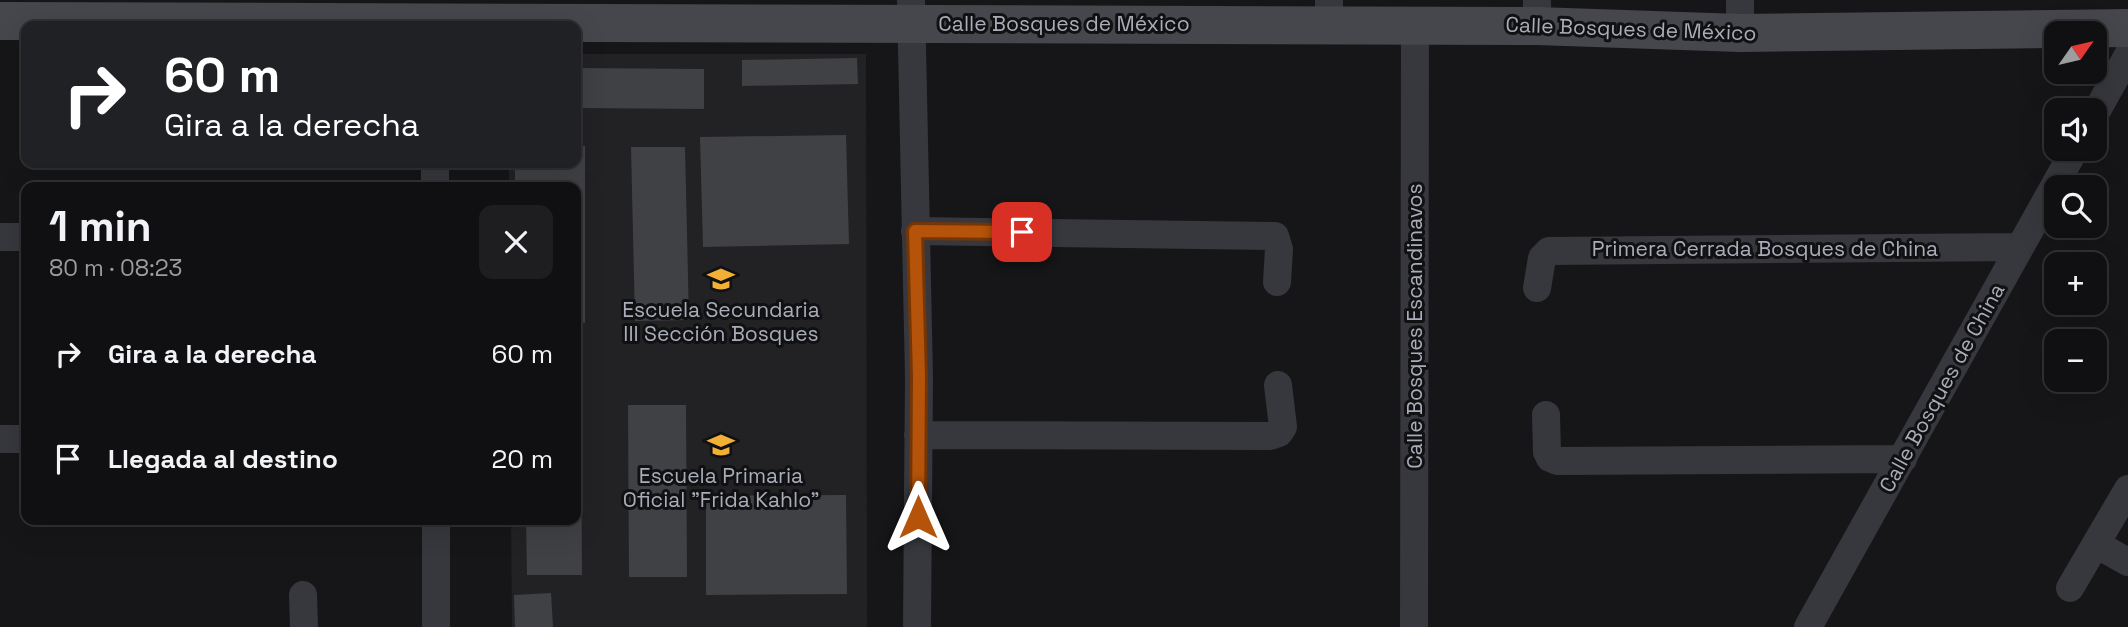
<!DOCTYPE html>
<html lang="es">
<meta charset="utf-8">
<style>
:root{--surface:#101012;--page:#1e1e20;--text:#f1f3f6;--muted:#9c9d9f;--line:#303032}
body{margin:0;font-family:"Space Grotesk",sans-serif;background:var(--page);color:var(--text);height:100vh;display:flex;flex-direction:column;font-size:26px;white-space:nowrap}
*{box-sizing:border-box;margin:0}
p{font-size:23px;color:var(--muted)}
.icon{flex:none;width:38px;height:38px;fill:none;stroke:currentColor;stroke-width:2;stroke-linecap:round;stroke-linejoin:round}
.map{position:relative;flex:1;overflow:hidden}
.drawer{position:absolute;left:21px;top:182px;width:560px;height:343px;display:flex;flex-direction:column;background:var(--surface);border-radius:14px;box-shadow:0 7px 28px #0002,0 0 0 2px var(--line)}
.drawer>*{flex:none}
.hud{position:absolute;left:21px;top:21px;width:560px;height:147px;border-radius:14px;box-shadow:0 7px 28px #0002,0 0 0 2px var(--line);background:#202124;color:#fff;overflow:hidden}
.needle{width:46px;rotate:56deg}
.tools{position:absolute;left:2044px;top:21px;display:grid;gap:14px}
.tools a{display:grid;place-items:center;width:63px;height:63px;border-radius:14px;background:var(--surface);box-shadow:0 7px 28px #0002,0 0 0 2px var(--line);font-size:35px}
.pin{position:absolute;display:grid;place-items:center;width:60px;height:60px;color:#fff;margin:-30px;border-radius:14px;box-shadow:0 4px 10px #0006}
.me{position:absolute;width:77px;margin:-38px;rotate:0deg;stroke-linejoin:round;filter:drop-shadow(0 0 5px #0008)}
.turn{display:flex;align-items:center;gap:24px;height:147px;padding:0 28px;font-size:32px}
.turn .icon{width:91px;height:91px;stroke-width:2.5}
.turn b{display:block;font-size:49px;line-height:60px}
.round{display:grid;place-items:center;flex:none;width:74px;height:74px;border-radius:14px;background:var(--page)}
.head{display:flex;align-items:center;justify-content:space-between;height:119px;padding:0 28px}
h1{font-size:42px;font-weight:700;line-height:52px}
ul{padding:0;list-style:none}
li{display:flex;align-items:center;gap:21px;height:105px;padding:0 28px}
li div{flex:1}
li b{display:block;font-size:26px}
li em{font-style:normal}
.map>svg:first-child{display:block}
</style>
<div class="map">
<svg width="2128" height="627" viewBox="0 0 2128 627">
<rect width="100%" height="100%" fill="#161618"/>
<!-- built -->
<path fill="#222225" d="M 576,54 L 866,54 L 867,627 L 512,627 L 511,520 L 576,520 L 576,187 L 509,187 L 509,163 L 576,163 Z"/>
<!-- building -->
<path fill="#404145" d="M 857,58 L 858,84 L 742,86 L 742,60 Z
M 576,68 L 704,69 L 704,109 L 576,108 Z
M 846,135 L 849,244 L 703,247 L 700,137 Z
M 576,146 L 585,146 L 585,323 L 576,322 L 576,187 L 515,187 L 515,163 L 576,163 Z
M 631,147 L 685,147 L 689,320 L 635,321 Z
M 628,405 L 686,405 L 687,577 L 629,577 Z
M 576,408 L 581,408 L 582,575 L 527,575 L 526,520 L 576,520 Z
M 846,495 L 847,594 L 706,595 L 706,496 Z
M 551,593 L 553,627 L 515,627 L 514,595 Z"/>
<g fill="none" stroke-linecap="round" stroke-linejoin="round">
<!-- street -->
<path stroke="#37383d" stroke-width="28" d="M 911,0 L 919,377 L 917,627
M 1329,0 L 1329,26
M 1537,0 L 1537,26
M 1740,33 L 1740,0
M 2095,114 L 2128,55
M 435,163 L 435,187
M 915,231 L 1275,236 L 1279,249 L 1277,282
M 0,237 L 26,237
M 1537,288 L 1542,258 L 1549,251 L 2020,247
M 1546,415 L 1547,452 L 1550,458 L 1557,461 L 1903,459
M 918,435 L 1270,436 L 1279,433 L 1283,427 L 1278,385
M 0,439 L 26,439
M 436,520 L 436,627
M 2096,544 L 2128,562
M 2070,588 L 2128,489
M 303,595 L 304,627
M 1414,627 L 1415,25
M 1808,627 L 2075,149"/>
<!-- secondary -->
<path stroke="#45474d" stroke-width="38" d="M 0,21 L 1537,26 L 1740,33 L 2128,28"/>
</g>
<g fill="none" stroke-linecap="round" stroke-linejoin="round">
<defs>
<path id="route" d="M 918,517 L 919,377 L 915,231 L 1022,232"/>
</defs>
<!-- route casing -->
<use href="#route" stroke="#753606" stroke-width="18"/>
<!-- route -->
<use href="#route" stroke="#b45309" stroke-width="12"/>
</g>
<!-- icons -->
<defs>
<symbol id="school-bare" viewBox="-9 -9 18 18"><path d="M0-5L7-2L0 1L-7-2ZM-4 1L0 2.5L4 1V4Q0 6-4 4Z" fill="#f2b134" stroke="#111113" stroke-width="2.5" paint-order="stroke"/></symbol>
</defs>
<g fill-rule="evenodd">
<use href="#school-bare" x="702" y="260" width="38" height="38"/>
<use href="#school-bare" x="702" y="426" width="38" height="38"/>
</g>
<g text-anchor="middle" stroke-width="6" stroke-linejoin="round" paint-order="stroke">
<!-- street labels -->
<g font-size="21" fill="#a8adb8" stroke="#111113">
<text x="1064" y="31">Calle Bosques de México</text>
<text transform="translate(1631 29) rotate(2)" y="7">Calle Bosques de México</text>
<text x="1765" y="256">Primera Cerrada Bosques de China</text>
<text transform="translate(1415 326) rotate(-90)" y="7">Calle Bosques Escandinavos</text>
<text transform="translate(1942 388) rotate(-61)" y="7">Calle Bosques de China</text>
</g>
<!-- poi labels -->
<g font-size="21" fill="#a8adb8" stroke="#111113">
<text x="721" y="317">Escuela Secundaria<tspan x="721" dy="24">III Sección Bosques</tspan></text>
<text x="721" y="483">Escuela Primaria<tspan x="721" dy="24">Oficial "Frida Kahlo"</tspan></text>
</g>
</g>
</svg>
<div class="tools">
<a><svg class="needle" viewBox="-14 -14 28 28"><path d="M0-13l5 13h-10z" fill="#e53935"/><path d="M0 13l5-13h-10z" fill="#9c9d9f"/></svg></a>
<a><svg class="icon" aria-label="sound" viewBox="0 0 24 24"><path d="M4 9h4l5-4v14l-5-4H4zM17 9q2 3 0 6"/></svg></a>
<a><svg class="icon" aria-label="search" viewBox="0 0 24 24"><circle cx="10" cy="10" r="6"/><path d="M15 15l6 6"/></svg></a>
<a>+</a>
<a>−</a>
</div>
<div class="pin" style="left:1022px;top:232px;background:#d93025"><svg class="icon" aria-label="arrive" viewBox="0 0 24 24"><path d="M6 21V4h12l-3 4 3 4H6"/></svg></div>
<svg class="me" style="left:918px;top:517px" viewBox="-20 -20 40 40"><path d="M0-17L14 15 0 8-14 15z" fill="#b45309" stroke="#fff" stroke-width="4"/></svg>
<div class="hud">
<div class="turn"><svg class="icon" aria-label="right" viewBox="0 0 24 24"><path d="M7 20v-9h11M14 6l5 5-5 5"/></svg><div><b>60 m</b>Gira a la derecha</div></div>
</div>
<section class="drawer">
<div class="head"><div><h1>1 min</h1><p>80 m · 08:23</p></div><a class="round"><svg class="icon" aria-label="close" viewBox="0 0 24 24"><path d="M6 6l12 12M18 6L6 18"/></svg></a></div>
<ul>
<li><svg class="icon" aria-label="right" viewBox="0 0 24 24"><path d="M7 20v-9h11M14 6l5 5-5 5"/></svg><div><b>Gira a la derecha</b></div><em>60 m</em></li>
<li><svg class="icon" aria-label="arrive" viewBox="0 0 24 24"><path d="M6 21V4h12l-3 4 3 4H6"/></svg><div><b>Llegada al destino</b></div><em>20 m</em></li>
</ul>
</section>
</div>
